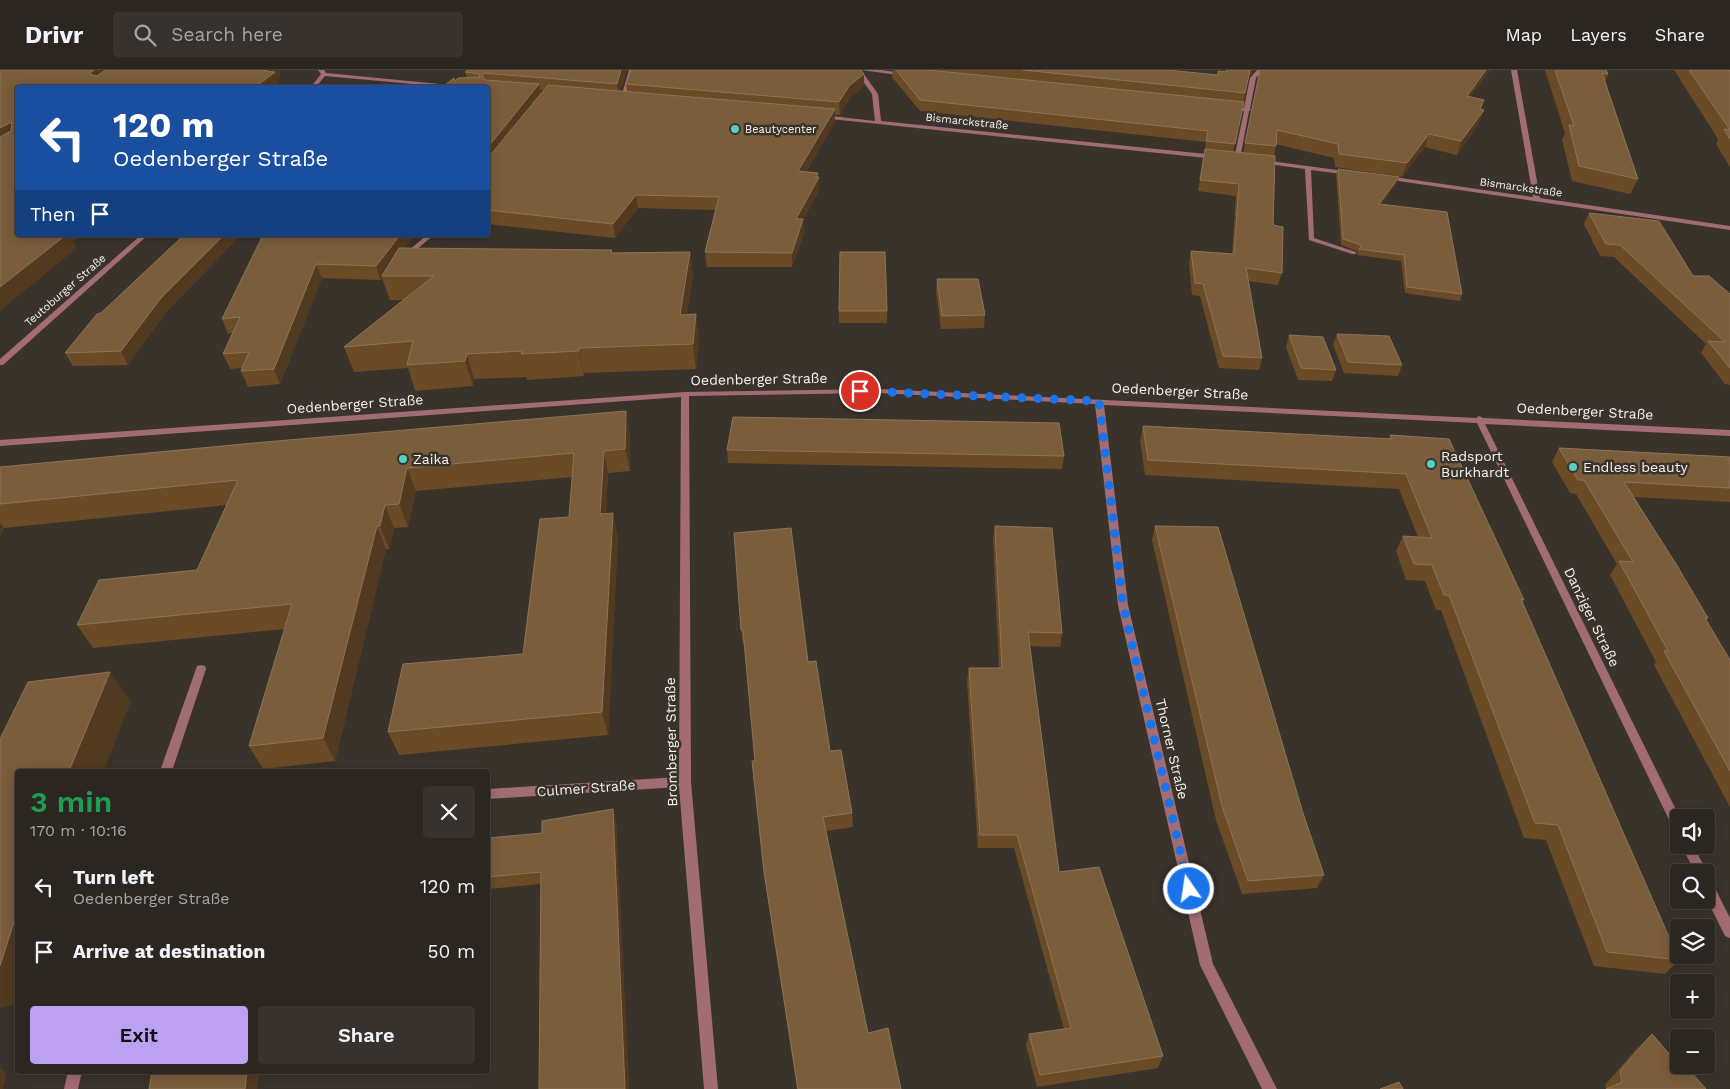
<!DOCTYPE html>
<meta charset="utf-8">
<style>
:root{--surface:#2c2621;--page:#38322e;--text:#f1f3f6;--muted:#a6a5a5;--line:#48433f;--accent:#bca0f2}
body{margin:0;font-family:"Work Sans",sans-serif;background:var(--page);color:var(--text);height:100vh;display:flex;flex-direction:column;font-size:19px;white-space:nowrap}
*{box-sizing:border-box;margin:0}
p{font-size:16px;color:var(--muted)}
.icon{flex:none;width:28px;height:28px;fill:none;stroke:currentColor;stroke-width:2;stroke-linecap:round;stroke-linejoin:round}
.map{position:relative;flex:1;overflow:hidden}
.drawer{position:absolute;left:15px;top:699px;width:475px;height:305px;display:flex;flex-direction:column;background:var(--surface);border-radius:5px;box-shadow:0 2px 12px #0003,0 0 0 1px var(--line)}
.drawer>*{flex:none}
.hud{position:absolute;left:15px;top:15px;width:475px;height:152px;border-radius:5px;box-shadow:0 2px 12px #0003,0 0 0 1px var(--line);background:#1a4fa0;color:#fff;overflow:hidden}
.buttons{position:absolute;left:1670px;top:739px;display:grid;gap:10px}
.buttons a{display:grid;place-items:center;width:45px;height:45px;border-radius:5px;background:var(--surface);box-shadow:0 2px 12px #0003,0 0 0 1px var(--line);font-size:25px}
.pin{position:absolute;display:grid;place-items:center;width:42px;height:42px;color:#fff;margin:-21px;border:2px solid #fff;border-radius:50%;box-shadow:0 1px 5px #0007}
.me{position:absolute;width:55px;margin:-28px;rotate:347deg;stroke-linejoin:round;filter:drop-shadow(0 0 4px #0008)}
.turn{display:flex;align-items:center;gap:18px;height:105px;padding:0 15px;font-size:22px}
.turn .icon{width:65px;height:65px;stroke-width:2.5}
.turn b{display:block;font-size:35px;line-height:42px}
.then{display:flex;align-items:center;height:48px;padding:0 15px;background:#0003;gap:10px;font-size:19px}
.round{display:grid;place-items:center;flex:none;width:52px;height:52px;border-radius:5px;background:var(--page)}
.head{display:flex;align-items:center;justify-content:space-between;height:85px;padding:0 15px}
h1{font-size:30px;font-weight:600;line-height:38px;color:#1e9e55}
.cta{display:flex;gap:10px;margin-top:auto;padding:10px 15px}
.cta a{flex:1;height:58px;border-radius:5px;background:var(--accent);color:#111;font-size:20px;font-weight:600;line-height:58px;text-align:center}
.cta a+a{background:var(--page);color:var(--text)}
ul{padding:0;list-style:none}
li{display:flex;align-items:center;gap:15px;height:65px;padding:0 15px}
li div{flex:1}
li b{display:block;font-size:19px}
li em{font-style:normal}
header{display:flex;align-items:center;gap:30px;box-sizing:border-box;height:70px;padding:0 25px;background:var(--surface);border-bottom:1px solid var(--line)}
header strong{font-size:24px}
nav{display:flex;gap:28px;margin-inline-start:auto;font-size:18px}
.search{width:350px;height:45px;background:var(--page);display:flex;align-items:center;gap:12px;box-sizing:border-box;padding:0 18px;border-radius:5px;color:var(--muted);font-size:19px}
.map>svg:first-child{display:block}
</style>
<header>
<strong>Drivr</strong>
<div class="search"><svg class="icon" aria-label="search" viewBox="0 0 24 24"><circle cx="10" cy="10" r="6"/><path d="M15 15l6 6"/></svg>Search here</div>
<nav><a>Map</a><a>Layers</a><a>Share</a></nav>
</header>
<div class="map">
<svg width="1730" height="1019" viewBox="0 0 1730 1019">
<rect width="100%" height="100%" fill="#3a332c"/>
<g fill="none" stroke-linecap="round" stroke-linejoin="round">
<!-- street -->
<path fill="#a26d72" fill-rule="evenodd" d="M 318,0 L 324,0 L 326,3 L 482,18 L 456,18 L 325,6 L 315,18 L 310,18 L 321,4 Z
M 629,0 L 635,0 L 625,30 L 620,31 Z
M 855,0 L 861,0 L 878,24 L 881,51 L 1216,85 L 1219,87 L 1216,89 L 821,48 L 820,47 L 823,45 L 875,51 L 872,24 Z
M 861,0 L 881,0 L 909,4 L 906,6 Z
M 1257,0 L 1263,0 L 1256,8 L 1250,39 L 1251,40 L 1249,41 L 1240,89 L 1237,91 L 1234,89 L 1244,41 L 1229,41 L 1226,39 L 1229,37 L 1244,38 L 1250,8 Z
M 1511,0 L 1517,0 L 1540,128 L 1730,156 L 1730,160 L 1385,109 L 1384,108 L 1387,106 L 1533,127 Z
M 1263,90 L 1352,102 L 1352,104 L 1350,105 L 1311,100 L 1314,168 L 1356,182 L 1356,184 L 1352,184 L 1309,170 L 1305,99 L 1261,93 L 1261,91 Z
M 141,165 L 148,165 L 3,295 L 0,295 L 0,289 Z
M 427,165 L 434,165 L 412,183 L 408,183 L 408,181 Z
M 878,319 L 1476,348 L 1479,346 L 1483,348 L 1730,360 L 1730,366 L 1485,354 L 1680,748 L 1679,763 L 1675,762 L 1477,353 L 1104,335 L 1128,535 L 1213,894 L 1277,1019 L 1262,1019 L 1200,895 L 1118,535 L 1095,334 L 878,323 L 689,326 L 691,712 L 718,1019 L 704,1019 L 679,717 L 488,729 L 488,719 L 679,707 L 681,327 L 0,376 L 0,370 L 685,322 Z
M 201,595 L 205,596 L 206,599 L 172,701 L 160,701 L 196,599 L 197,596 Z
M 1681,775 L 1693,775 L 1707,802 L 1706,804 L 1706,802 L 1695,802 Z
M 1706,808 L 1711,810 L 1730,848 L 1730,868 L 1725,866 L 1706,828 Z
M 68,1001 L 82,1001 L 78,1019 L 64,1019 Z"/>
</g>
<!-- wall -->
<path fill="#6b4b25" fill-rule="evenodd" d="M 627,0 L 620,21 L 627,21 L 626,14 L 864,4 L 864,16 L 849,29 L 840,45 L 835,45 L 835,52 L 806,102 L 818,103 L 818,107 L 819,107 L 819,120 L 803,150 L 804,163 L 792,197 L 707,197 L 705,182 L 715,140 L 638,138 L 615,168 L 488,154 L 488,18 L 455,10 L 466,7 L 465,2 ZM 540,20 L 544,20 L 541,24 Z
M 893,0 L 1167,0 L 1218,5 L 1225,2 L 1225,0 L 1254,0 L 1249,6 L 1233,82 L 1243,83 L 1260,0 L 1490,0 L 1470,27 L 1484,30 L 1480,40 L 1484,40 L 1479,53 L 1457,85 L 1425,77 L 1402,107 L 1335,97 L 1334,88 L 1276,74 L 1274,86 L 1273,155 L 1282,203 L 1278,215 L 1249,211 L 1262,288 L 1259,300 L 1219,298 L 1200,226 L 1192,225 L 1189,193 L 1191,181 L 1232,184 L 1236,126 L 1198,121 L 1206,72 L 920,41 L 892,7 Z
M 1545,0 L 1606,0 L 1608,4 L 1605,12 L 1638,109 L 1630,124 L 1572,111 L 1562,70 L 1565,63 Z
M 1674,0 L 1730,0 L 1730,97 L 1716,74 L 1718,69 Z
M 1338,99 L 1397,113 L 1381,135 L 1462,224 L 1460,231 L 1405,223 L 1401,191 L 1357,185 L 1358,182 L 1357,181 L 1341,175 L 1336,104 Z
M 1589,143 L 1693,206 L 1730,224 L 1730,315 L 1725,314 L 1701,283 L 1706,274 L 1614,187 L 1600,186 L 1584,154 Z
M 184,165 L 241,165 L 167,241 L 128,295 L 73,296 L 65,283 L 101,243 Z
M 263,165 L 405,179 L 613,183 L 690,182 L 693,206 L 687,244 L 699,269 L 696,299 L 584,303 L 584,306 L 527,310 L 527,307 L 474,309 L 473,316 L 415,321 L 408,298 L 354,302 L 344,277 L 403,230 L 390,230 L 382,208 L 380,210 L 322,208 L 280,314 L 248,317 L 241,301 L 242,298 L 230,299 L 223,284 L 233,263 L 228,264 L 222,249 Z
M 937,209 L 985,245 L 984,258 L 941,259 L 936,222 Z
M 839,241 L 887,241 L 887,253 L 839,253 Z
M 1337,264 L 1402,295 L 1398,306 L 1344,303 L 1333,275 Z
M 1289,265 L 1336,300 L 1332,311 L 1298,310 L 1286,277 Z
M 1143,356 L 1389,369 L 1390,365 L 1524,530 L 1522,532 L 1679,890 L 1665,904 L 1594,896 L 1546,770 L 1524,768 L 1441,540 L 1436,540 L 1425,511 L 1406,510 L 1396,481 L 1403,466 L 1418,467 L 1399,419 L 1145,405 L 1140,371 Z
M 630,363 L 630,401 L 608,403 L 606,444 L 618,466 L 608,665 L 399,685 L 388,662 L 523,584 L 569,447 L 572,407 L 416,421 L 408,457 L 394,458 L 389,479 L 386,479 L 335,691 L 263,699 L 249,676 L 285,559 L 93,578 L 77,555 L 197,500 L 227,435 L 4,458 L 0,466 L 0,397 Z
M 1559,378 L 1730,387 L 1730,432 L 1634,427 L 1708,548 L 1706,551 L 1730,590 L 1730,737 L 1654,595 L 1656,592 L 1610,505 L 1617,494 L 1576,424 L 1570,423 L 1552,392 Z
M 727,380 L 1064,386 L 1062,399 L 999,398 L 728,393 Z
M 995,456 L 1062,563 L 1060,577 L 1030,576 L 1059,802 L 1163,986 L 1158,998 L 1037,1017 L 1026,976 L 1029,964 L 1064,959 L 1014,778 L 978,778 L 967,611 L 969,598 L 999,598 L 993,469 Z
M 1155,456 L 1324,805 L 1317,818 L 1242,824 L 1216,750 L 1152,470 Z
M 734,463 L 808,592 L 830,681 L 852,743 L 853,757 L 826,761 L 868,963 L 901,1019 L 797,1019 L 764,802 L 755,691 L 744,574 L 743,574 L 741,560 Z
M 613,739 L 616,752 L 629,1019 L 539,1019 L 541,814 L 488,819 L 488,768 L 542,763 Z
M 1652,964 L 1676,992 L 1606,1019 L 1605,1015 L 1637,978 Z"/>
<!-- shaded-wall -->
<path fill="#513a1f" d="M 94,0 L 140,0 L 105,9 L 89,4 Z
M 267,0 L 279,0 L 281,6 L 278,9 L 280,15 L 277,18 L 254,18 L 265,1 Z
M 621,0 L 627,0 L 619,26 L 617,14 Z
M 1250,0 L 1254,0 L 1249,7 Z
M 1486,0 L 1490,0 L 1462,39 L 1467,26 Z
M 864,4 L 864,16 L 849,29 L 840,45 L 839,32 L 849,16 Z
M 539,14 L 541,27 L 488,94 L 488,77 Z
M 835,39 L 835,52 L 798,115 L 798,101 Z
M 1484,40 L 1479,53 L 1457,85 L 1461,71 Z
M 10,53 L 17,67 L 0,77 L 0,58 Z
M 1429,64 L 1425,77 L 1402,107 L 1407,93 Z
M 818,103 L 818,109 L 819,107 L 819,120 L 803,150 L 804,163 L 792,197 L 792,183 L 796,149 Z
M 1399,107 L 1397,113 L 1377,140 L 1379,134 Z
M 636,125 L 638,138 L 615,168 L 613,154 Z
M 59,165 L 82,165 L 73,172 L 77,178 L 0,241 L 0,217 Z
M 224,165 L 241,165 L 167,241 L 128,295 L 121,281 L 161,228 Z
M 400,165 L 415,165 L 384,206 L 382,206 L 382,208 L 380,210 L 376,196 Z
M 690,182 L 693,206 L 683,270 L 680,245 Z
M 316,194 L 322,208 L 280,314 L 274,299 Z
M 696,244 L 699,269 L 696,299 L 693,274 Z
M 579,278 L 584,303 L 584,306 L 579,281 Z
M 467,284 L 474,309 L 473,316 L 465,291 Z
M 626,341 L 630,363 L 630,401 L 625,379 Z
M 604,381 L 608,403 L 605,467 L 600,444 Z
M 407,398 L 416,421 L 408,457 L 399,434 Z
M 385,435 L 394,458 L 389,479 L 380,456 Z
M 613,443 L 618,466 L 608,665 L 602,642 Z
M 0,452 L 4,458 L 0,466 Z
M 377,456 L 386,479 L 335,691 L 323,668 Z
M 110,602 L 131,631 L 104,701 L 69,701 Z
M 613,739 L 616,752 L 629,1019 L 625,1019 Z
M 18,839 L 18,934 L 0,938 L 0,896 Z
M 0,998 L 7,1004 L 3,1019 L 0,1019 Z
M 247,1001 L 259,1001 L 257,1019 L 245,1019 Z"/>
<!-- building -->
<path fill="#7a5d3b" stroke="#8e7457" d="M 0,0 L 94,0 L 89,4 L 97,6 L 104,1 L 108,0 L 267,0 L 265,1 L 275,2 L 254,18 L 18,18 L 18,165 L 66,165 L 0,217 L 0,67 L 11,61 L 12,53 L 10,53 L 0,58 Z
M 468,0 L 621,0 L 617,14 L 483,3 L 482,6 L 485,10 L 539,14 L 488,77 L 488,18 L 441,18 L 454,8 L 455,11 L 458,8 L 480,7 L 479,4 L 465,2 Z
M 631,0 L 861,0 L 864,4 L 849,16 L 839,32 L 626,14 Z
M 896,0 L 928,0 L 1244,32 L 1235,74 L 1206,71 L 1208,61 L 920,30 Z
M 1023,0 L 1167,0 L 1218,5 L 1218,1 L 1227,2 L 1227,0 L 1250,0 L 1245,23 Z
M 1260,0 L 1486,0 L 1467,26 L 1484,30 L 1480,39 L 1484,40 L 1461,71 L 1429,64 L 1407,93 L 1339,84 L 1338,74 L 1277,60 L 1276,76 L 1245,73 Z
M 1555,0 L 1606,0 L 1608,4 L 1602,3 L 1638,109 L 1579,96 L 1569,55 L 1574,56 Z
M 1689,0 L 1730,0 L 1730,69 L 1724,59 L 1730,60 Z
M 548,15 L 835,39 L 798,101 L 818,103 L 816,107 L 819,107 L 796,149 L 803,149 L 792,183 L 705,182 L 719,127 L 636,125 L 613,154 L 488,140 L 488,88 Z
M 1205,79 L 1275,86 L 1273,155 L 1283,157 L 1282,203 L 1246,198 L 1262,288 L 1223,286 L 1203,214 L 1195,213 L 1191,181 L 1234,184 L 1239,114 L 1200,110 Z
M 1338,99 L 1399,107 L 1379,134 L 1447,142 L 1462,224 L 1407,217 L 1404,185 L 1359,179 L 1361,177 L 1359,174 L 1343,169 Z
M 1589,143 L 1659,151 L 1693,206 L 1709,206 L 1730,224 L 1730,298 L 1708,271 L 1725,272 L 1620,175 L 1606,174 Z
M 184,165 L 224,165 L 161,228 L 121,281 L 65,283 L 97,244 L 101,243 Z
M 263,165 L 400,165 L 376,196 L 316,194 L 274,299 L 241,301 L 249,282 L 223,284 L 240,247 L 222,249 Z
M 399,178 L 612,180 L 611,183 L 690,182 L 680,245 L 696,244 L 693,274 L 579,278 L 579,281 L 521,284 L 522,281 L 467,284 L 465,291 L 407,295 L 413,271 L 344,277 L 434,206 L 382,206 Z
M 840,182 L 885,182 L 887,241 L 839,241 Z
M 937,209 L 978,209 L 985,245 L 942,246 Z
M 1337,264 L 1389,266 L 1402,295 L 1348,292 Z
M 1289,265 L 1323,267 L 1336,300 L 1301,298 Z
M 626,341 L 625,379 L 604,381 L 600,444 L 613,443 L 602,642 L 388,662 L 403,594 L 523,584 L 540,449 L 569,447 L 574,383 L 407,398 L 399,434 L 385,435 L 380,456 L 377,456 L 323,668 L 249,676 L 292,534 L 77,555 L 99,510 L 197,500 L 238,410 L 0,434 L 0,397 L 265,372 Z
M 733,347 L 1059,353 L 1064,386 L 727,380 Z
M 1143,356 L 1392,369 L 1390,365 L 1449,369 L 1524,530 L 1521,529 L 1679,890 L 1607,882 L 1558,755 L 1535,753 L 1449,525 L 1444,525 L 1432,495 L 1414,494 L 1403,466 L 1432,468 L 1406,404 L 1148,390 Z
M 1559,378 L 1730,387 L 1730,418 L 1624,412 L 1676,494 L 1708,548 L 1705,548 L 1730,590 L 1730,701 L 1664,581 L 1668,581 L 1619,491 L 1633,492 L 1584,410 L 1578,410 Z
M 995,456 L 1052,458 L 1062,563 L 1028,562 L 1059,802 L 1099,797 L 1163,986 L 1040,1005 L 1029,964 L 1071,958 L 1017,765 L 980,765 L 969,598 L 1002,598 Z
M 1155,456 L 1218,457 L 1303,743 L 1324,805 L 1248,811 L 1222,736 Z
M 791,458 L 808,592 L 816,591 L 830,681 L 841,680 L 852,743 L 823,747 L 868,963 L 888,958 L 901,1019 L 798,1019 L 764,802 L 752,691 L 755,691 L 743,560 L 741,560 L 734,463 Z
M 110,602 L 69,701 L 18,701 L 18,839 L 0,896 L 0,669 L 28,612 Z
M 613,739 L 625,1019 L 539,1019 L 541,802 L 488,807 L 488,768 L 542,763 L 542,751 Z
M 1652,964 L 1676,992 L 1679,991 L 1679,995 L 1685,995 L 1706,1019 L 1606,1019 L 1622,1012 L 1620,1001 Z
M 152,1001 L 247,1001 L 245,1019 L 149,1019 Z
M 1399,1012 L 1403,1019 L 1380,1019 Z"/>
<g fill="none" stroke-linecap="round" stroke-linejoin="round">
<!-- route -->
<path stroke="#1a73e8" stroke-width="9" stroke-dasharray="0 16.2" d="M 860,321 L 1099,331 L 1123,535 L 1189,819"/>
</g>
<!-- markers -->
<g fill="#57cec2" stroke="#3a332c" stroke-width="2">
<circle cx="735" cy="59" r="5"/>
<circle cx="403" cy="389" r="5"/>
<circle cx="1431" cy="394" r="5"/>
<circle cx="1573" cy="397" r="5"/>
</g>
<g text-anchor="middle" stroke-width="5" stroke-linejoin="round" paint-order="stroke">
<!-- far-street labels -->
<g font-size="11" fill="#f8f3ee" stroke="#3a332c">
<text transform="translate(967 51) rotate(6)" y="4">Bismarckstraße</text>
<text transform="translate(1521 117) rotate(8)" y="4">Bismarckstraße</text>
<text transform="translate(65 220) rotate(-41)" y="4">Teutoburger Straße</text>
</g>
<!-- far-poi labels -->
<g font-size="11" fill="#f8f3ee" stroke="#3a332c" text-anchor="start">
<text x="745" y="63">Beautycenter</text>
</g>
<!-- street labels -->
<g font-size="14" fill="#f8f3ee" stroke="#3a332c">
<text transform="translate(759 309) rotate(-1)" y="5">Oedenberger Straße</text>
<text transform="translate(1180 321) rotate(3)" y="5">Oedenberger Straße</text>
<text transform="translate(355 334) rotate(-4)" y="5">Oedenberger Straße</text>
<text transform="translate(1585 341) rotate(3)" y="5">Oedenberger Straße</text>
<text transform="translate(1592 547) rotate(64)" y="5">Danziger Straße</text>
<text transform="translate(671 672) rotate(-91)" y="5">Bromberger Straße</text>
<text transform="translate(1172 679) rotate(77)" y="5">Thorner Straße</text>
<text transform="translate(586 718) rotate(-4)" y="5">Culmer Straße</text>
</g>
<!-- poi labels -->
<g font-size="14" fill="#f8f3ee" stroke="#3a332c" text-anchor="start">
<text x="1441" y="391">Radsport<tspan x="1441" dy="16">Burkhardt</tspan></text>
<text x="413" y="394">Zaika</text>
<text x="1583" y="402">Endless beauty</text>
</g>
</g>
</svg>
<div class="buttons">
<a><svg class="icon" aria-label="sound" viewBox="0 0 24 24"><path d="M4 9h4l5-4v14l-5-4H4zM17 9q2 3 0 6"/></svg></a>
<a><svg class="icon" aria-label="search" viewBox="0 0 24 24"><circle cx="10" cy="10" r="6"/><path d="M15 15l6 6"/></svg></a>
<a><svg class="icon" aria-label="layers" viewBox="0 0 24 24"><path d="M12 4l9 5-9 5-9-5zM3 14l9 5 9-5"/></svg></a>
<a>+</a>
<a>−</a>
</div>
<div class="pin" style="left:860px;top:321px;background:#d93025"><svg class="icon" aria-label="arrive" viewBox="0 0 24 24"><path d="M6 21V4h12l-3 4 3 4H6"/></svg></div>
<svg class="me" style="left:1189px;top:819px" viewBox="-20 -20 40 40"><circle r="17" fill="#1a73e8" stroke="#fff" stroke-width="3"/><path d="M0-11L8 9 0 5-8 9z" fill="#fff"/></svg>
<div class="hud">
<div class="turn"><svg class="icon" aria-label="left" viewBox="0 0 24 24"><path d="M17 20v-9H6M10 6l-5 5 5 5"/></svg><div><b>120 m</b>Oedenberger Straße</div></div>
<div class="then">Then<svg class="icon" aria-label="arrive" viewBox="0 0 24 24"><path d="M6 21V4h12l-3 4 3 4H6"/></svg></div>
</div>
<section class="drawer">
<div class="head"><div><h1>3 min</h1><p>170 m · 10:16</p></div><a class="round"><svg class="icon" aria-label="close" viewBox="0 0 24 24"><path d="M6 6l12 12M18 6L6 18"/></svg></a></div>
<ul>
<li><svg class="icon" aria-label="left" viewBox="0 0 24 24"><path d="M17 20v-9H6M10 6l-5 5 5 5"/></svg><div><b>Turn left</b><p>Oedenberger Straße</p></div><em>120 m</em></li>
<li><svg class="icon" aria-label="arrive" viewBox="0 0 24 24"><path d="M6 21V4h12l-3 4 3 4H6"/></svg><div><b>Arrive at destination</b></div><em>50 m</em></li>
</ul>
<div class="cta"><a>Exit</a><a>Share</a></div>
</section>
</div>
